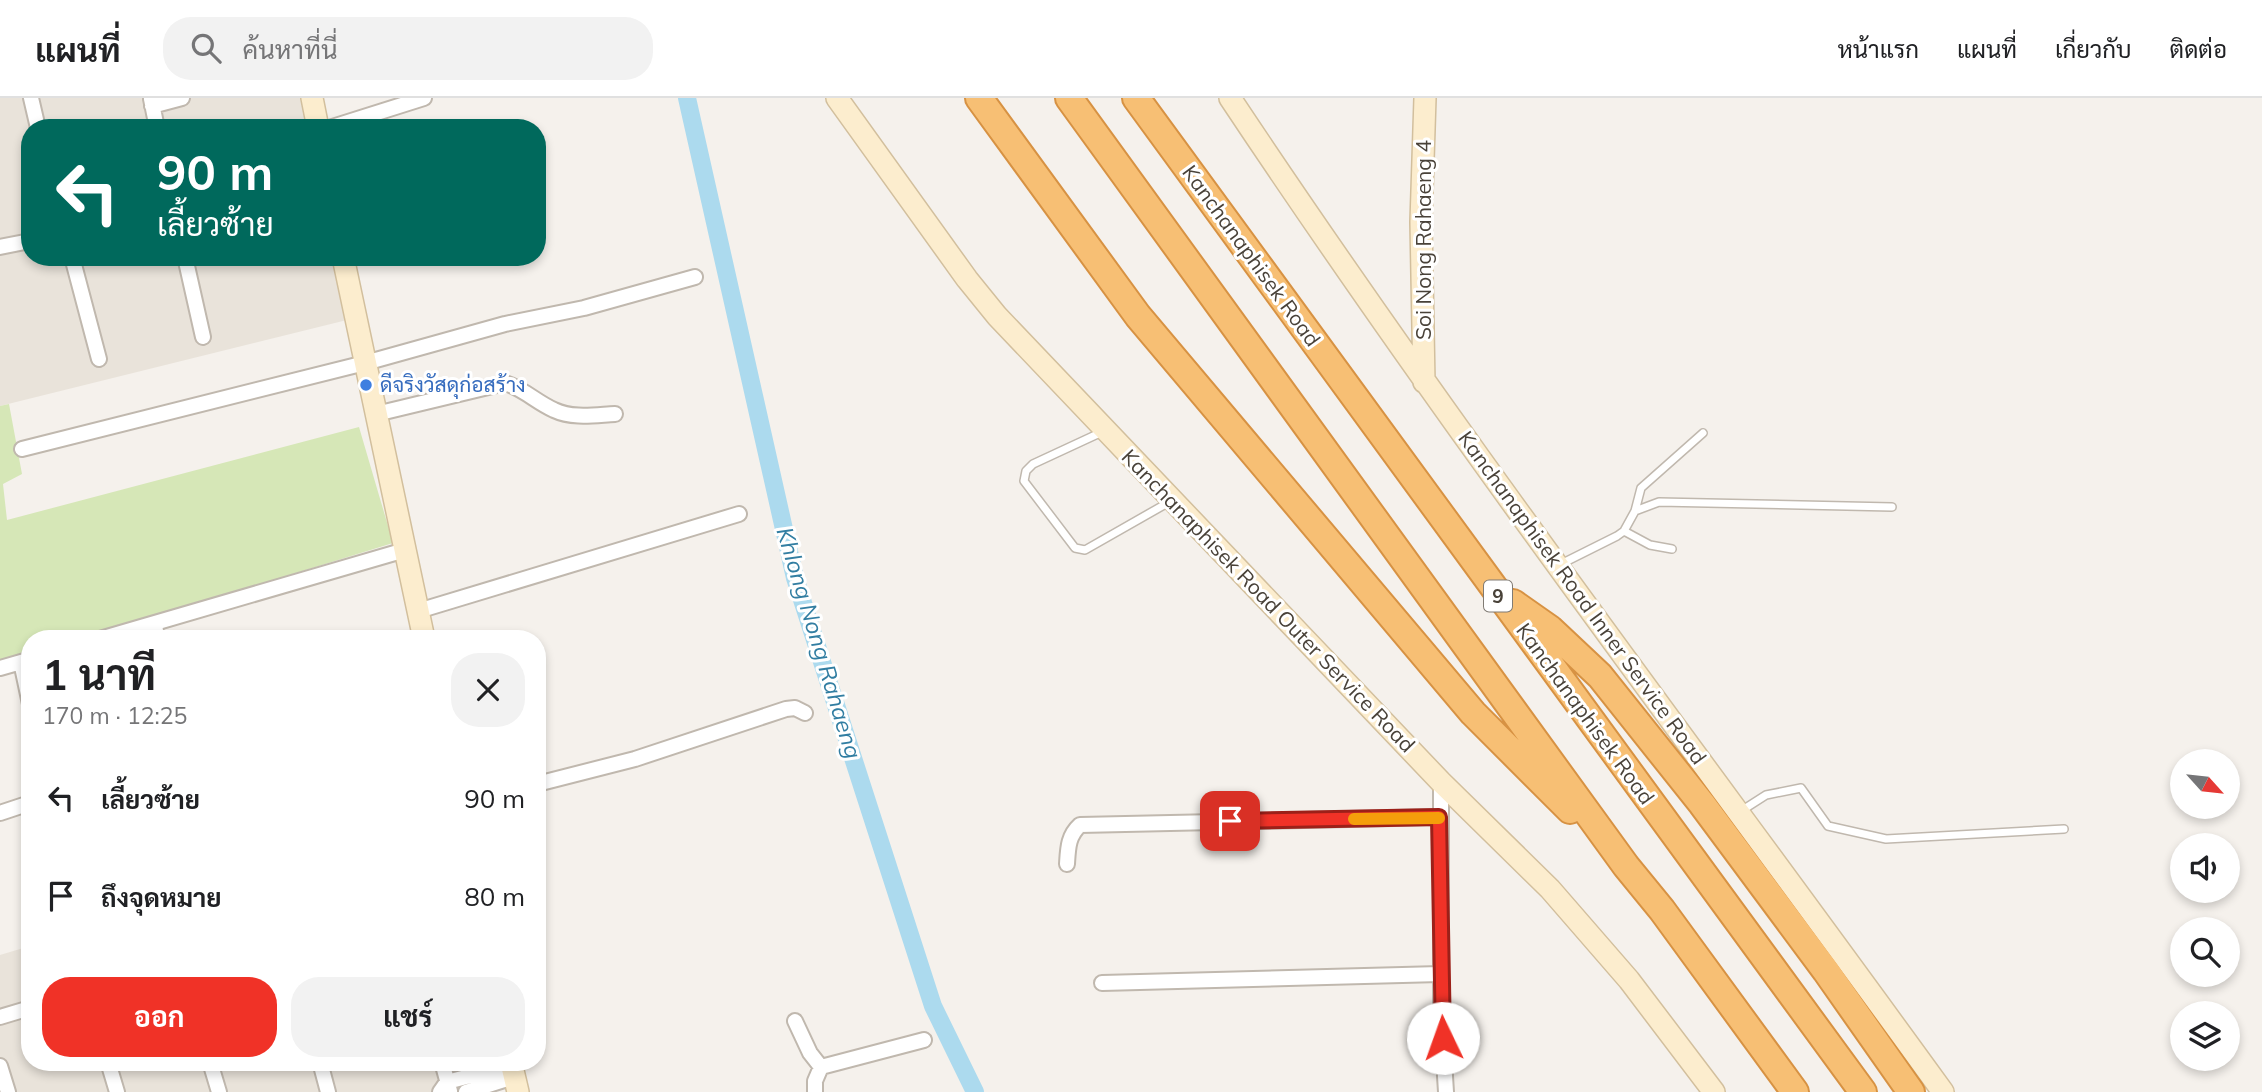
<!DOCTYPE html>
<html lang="th">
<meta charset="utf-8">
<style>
:root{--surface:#fff;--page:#f2f2f2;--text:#202124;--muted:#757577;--line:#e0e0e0;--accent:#f03227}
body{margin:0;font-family:Mulish,Sarabun,sans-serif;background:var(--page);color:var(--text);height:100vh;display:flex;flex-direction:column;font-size:26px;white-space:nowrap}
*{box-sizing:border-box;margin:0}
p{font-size:23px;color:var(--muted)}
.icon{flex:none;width:38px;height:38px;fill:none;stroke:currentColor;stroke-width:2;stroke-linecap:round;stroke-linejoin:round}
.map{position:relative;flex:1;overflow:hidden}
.details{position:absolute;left:21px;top:532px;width:525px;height:441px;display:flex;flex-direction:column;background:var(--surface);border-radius:28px;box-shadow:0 4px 10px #0003}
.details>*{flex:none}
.top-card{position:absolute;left:21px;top:21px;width:525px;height:147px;border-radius:28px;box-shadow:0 4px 10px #0003;background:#00695c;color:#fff;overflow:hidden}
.needle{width:46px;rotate:117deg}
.fabs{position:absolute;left:2170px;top:651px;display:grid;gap:14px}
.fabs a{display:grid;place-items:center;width:70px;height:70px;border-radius:50%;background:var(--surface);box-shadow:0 4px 10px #0003;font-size:35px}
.pin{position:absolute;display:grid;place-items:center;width:60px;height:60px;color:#fff;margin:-30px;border-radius:14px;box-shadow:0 4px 10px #0006}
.me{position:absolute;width:77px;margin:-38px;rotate:357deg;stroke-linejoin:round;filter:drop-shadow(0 0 5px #0008)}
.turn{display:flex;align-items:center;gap:24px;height:147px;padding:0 21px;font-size:32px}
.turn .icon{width:91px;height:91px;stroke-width:2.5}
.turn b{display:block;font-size:49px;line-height:60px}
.round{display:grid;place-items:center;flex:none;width:74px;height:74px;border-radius:28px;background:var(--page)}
.headline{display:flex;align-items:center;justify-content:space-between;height:119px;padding:0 21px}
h1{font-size:42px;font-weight:700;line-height:52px}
.action{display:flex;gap:14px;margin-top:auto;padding:14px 21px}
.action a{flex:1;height:80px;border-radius:28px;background:var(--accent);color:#fff;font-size:28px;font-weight:700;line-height:80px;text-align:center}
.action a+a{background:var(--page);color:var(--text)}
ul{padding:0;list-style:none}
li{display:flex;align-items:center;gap:21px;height:98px;padding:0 21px}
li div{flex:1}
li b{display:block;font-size:26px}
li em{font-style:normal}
header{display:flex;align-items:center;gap:42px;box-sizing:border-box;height:98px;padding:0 35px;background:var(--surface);border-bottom:2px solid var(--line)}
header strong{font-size:33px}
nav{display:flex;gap:38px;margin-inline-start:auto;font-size:24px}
.search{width:490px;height:63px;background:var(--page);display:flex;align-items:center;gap:18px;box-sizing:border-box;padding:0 24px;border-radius:28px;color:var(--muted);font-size:26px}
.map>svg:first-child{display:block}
</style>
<header>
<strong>แผนที่</strong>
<div class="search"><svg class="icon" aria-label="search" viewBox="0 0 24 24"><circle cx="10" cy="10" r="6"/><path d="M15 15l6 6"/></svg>ค้นหาที่นี่</div>
<nav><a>หน้าแรก</a><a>แผนที่</a><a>เกี่ยวกับ</a><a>ติดต่อ</a></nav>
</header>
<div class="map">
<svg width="2262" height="994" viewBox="0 0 2262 994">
<rect width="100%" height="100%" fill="#f5f1ec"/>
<!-- residential -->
<path fill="#e9e3da" d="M 0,0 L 300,0 L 307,30 L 30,30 L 30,159 L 334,159 L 347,222 L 0,308 Z
M 30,848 L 30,964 L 480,964 L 486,994 L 0,994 L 0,857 Z"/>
<!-- green -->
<path fill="#d6e7b7" d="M 9,306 L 22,376 L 3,386 L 7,422 L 359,329 L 393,445 L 83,541 L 30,541 L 30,557 L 0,566 L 0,308 Z"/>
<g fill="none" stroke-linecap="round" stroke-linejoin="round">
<!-- canal -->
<path stroke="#acdaee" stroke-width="18" d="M 687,0 L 795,480 L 933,908 L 975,994"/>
<defs>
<path id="lane" d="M 1102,334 L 1033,366 L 1026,373 L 1024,383 L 1075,450 L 1085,452 L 1171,403
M 1635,413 L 1641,390 L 1703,335
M 1624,433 L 1650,447 L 1672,451
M 1559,467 L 1617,438 L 1624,433 L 1635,413 L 1659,404 L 1892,409
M 158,524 L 161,541
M 1741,713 L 1766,697 L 1801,690 L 1828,728 L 1886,741 L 2064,731"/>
<path id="street" d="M 31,0 L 38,30
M 151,1 L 157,30
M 152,8 L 182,0
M 329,30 L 424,0
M 0,149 L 30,143
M 72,159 L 99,261
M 185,159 L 203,239
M 376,316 L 505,285 C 524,291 536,304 554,312 C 573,321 595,317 615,316
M 22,351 L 365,265 L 505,226 L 584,210 L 695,179
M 418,513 L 739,416
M 100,541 L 405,452
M 21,564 L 30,606
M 0,570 L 28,562
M 1441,684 L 1441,914 L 1446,994
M 537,686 L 635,661 L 786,611 L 795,610 L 805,615
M 0,715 L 30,705
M 1067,766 C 1068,750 1068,738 1080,727 L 1439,719
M 1102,885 L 1440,876
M 0,919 L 30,910
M 795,923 L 810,955 L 821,969
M 108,964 L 117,994
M 210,964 L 219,994
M 320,964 L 328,994
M 442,964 L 450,993
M 0,968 L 8,994
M 440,994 L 447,984 L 512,967
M 466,994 L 514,979
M 815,994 L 815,983 L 821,969 L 924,942"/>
<path id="secondary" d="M 312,0 L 318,30
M 837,0 L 967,181 L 997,218 L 1441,684 L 1550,791 L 1629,882 L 1714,994
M 1230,0 C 1456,340 1704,664 1943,994
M 343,159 L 424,541
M 1424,284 L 1421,124 L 1425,0
M 511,964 L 518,994"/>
<path id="highway" d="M 979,0 L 1138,218 L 1473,615 L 1570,712
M 1069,0 L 1626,768 L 1662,812 L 1795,994
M 1136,0 L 1863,994
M 1513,505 L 1550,531 L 1600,578 L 1702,706 L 1826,873 L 1911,994"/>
</defs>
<!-- lane casing -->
<use href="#lane" stroke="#c0b8ae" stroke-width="10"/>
<!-- street casing -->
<use href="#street" stroke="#c0b8ae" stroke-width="18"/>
<!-- secondary casing -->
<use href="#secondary" stroke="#d2bf9d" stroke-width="24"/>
<!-- highway casing -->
<use href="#highway" stroke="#d79243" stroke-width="30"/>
<!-- lane -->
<use href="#lane" stroke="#fff" stroke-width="7"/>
<!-- street -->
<use href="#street" stroke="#fff" stroke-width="14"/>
<!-- secondary -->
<use href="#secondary" stroke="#fcedce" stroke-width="21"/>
<!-- highway -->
<use href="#highway" stroke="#f7bf74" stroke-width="26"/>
</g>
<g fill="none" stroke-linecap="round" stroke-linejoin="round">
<defs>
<path id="route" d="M 1230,723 L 1439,719 L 1443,940"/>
</defs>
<!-- route casing -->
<use href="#route" stroke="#9c2019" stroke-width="18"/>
<!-- route -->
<use href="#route" stroke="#f03227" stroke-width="12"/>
<!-- slow -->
<path stroke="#f59e0b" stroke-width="12" d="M 1354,721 L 1439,720"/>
</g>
<!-- markers -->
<circle fill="#3f7fe0" stroke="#fff" stroke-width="2.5" cx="366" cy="287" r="7"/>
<g text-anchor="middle" stroke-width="6" stroke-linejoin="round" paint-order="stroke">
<!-- shield labels -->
<rect fill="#fff" stroke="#807b74" stroke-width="2" x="1484" y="482.5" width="28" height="31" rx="5"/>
<g font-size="19" font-weight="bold" fill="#494239">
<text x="1498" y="505">9</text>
</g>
<!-- street labels -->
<g font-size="21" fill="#494239" stroke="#fff">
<text transform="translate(1424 142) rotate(-90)" y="7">Soi Nong Rahaeng 4</text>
<text transform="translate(1251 158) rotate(54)" y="7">Kanchanaphisek Road</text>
<text transform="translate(1582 500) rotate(54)" y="7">Kanchanaphisek Road Inner Service Road</text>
<text transform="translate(1268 503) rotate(46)" y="7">Kanchanaphisek Road Outer Service Road</text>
<text transform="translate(1585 616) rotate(54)" y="7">Kanchanaphisek Road</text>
</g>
<!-- shop labels -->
<g font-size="21" fill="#366cbe" stroke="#fff" text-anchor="start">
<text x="380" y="294">ดีจริงวัสดุก่อสร้าง</text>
</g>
<!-- water labels -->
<g font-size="23" font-style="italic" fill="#327ea2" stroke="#fff">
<text transform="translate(819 545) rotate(73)" y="8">Khlong Nong Rahaeng</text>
</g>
</g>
</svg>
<div class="fabs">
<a><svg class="needle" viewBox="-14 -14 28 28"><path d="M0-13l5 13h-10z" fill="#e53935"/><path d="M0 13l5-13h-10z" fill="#757577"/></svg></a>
<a><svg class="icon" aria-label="sound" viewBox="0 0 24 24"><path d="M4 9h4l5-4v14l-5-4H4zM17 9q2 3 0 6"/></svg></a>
<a><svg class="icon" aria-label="search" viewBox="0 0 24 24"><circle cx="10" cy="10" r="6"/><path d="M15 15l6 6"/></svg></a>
<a><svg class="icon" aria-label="layers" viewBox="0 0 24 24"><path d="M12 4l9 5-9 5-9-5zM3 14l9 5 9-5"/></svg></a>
</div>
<div class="pin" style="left:1230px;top:723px;background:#d93025"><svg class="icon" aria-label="arrive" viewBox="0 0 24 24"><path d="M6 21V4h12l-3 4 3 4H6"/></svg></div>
<svg class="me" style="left:1443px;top:940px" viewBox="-20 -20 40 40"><circle r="19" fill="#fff"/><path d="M0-13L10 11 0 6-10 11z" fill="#f03227"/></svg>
<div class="top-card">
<div class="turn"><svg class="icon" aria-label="left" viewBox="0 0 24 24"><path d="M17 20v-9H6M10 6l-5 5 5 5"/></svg><div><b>90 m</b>เลี้ยวซ้าย</div></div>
</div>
<section class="details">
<div class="headline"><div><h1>1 นาที</h1><p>170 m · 12:25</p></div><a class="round"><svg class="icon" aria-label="close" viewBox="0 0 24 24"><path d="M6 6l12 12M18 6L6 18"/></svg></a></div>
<ul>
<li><svg class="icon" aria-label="left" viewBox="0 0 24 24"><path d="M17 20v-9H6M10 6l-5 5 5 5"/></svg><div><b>เลี้ยวซ้าย</b></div><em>90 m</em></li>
<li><svg class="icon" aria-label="arrive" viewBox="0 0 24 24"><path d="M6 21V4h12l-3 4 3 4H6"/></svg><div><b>ถึงจุดหมาย</b></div><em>80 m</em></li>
</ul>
<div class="action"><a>ออก</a><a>แชร์</a></div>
</section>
</div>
